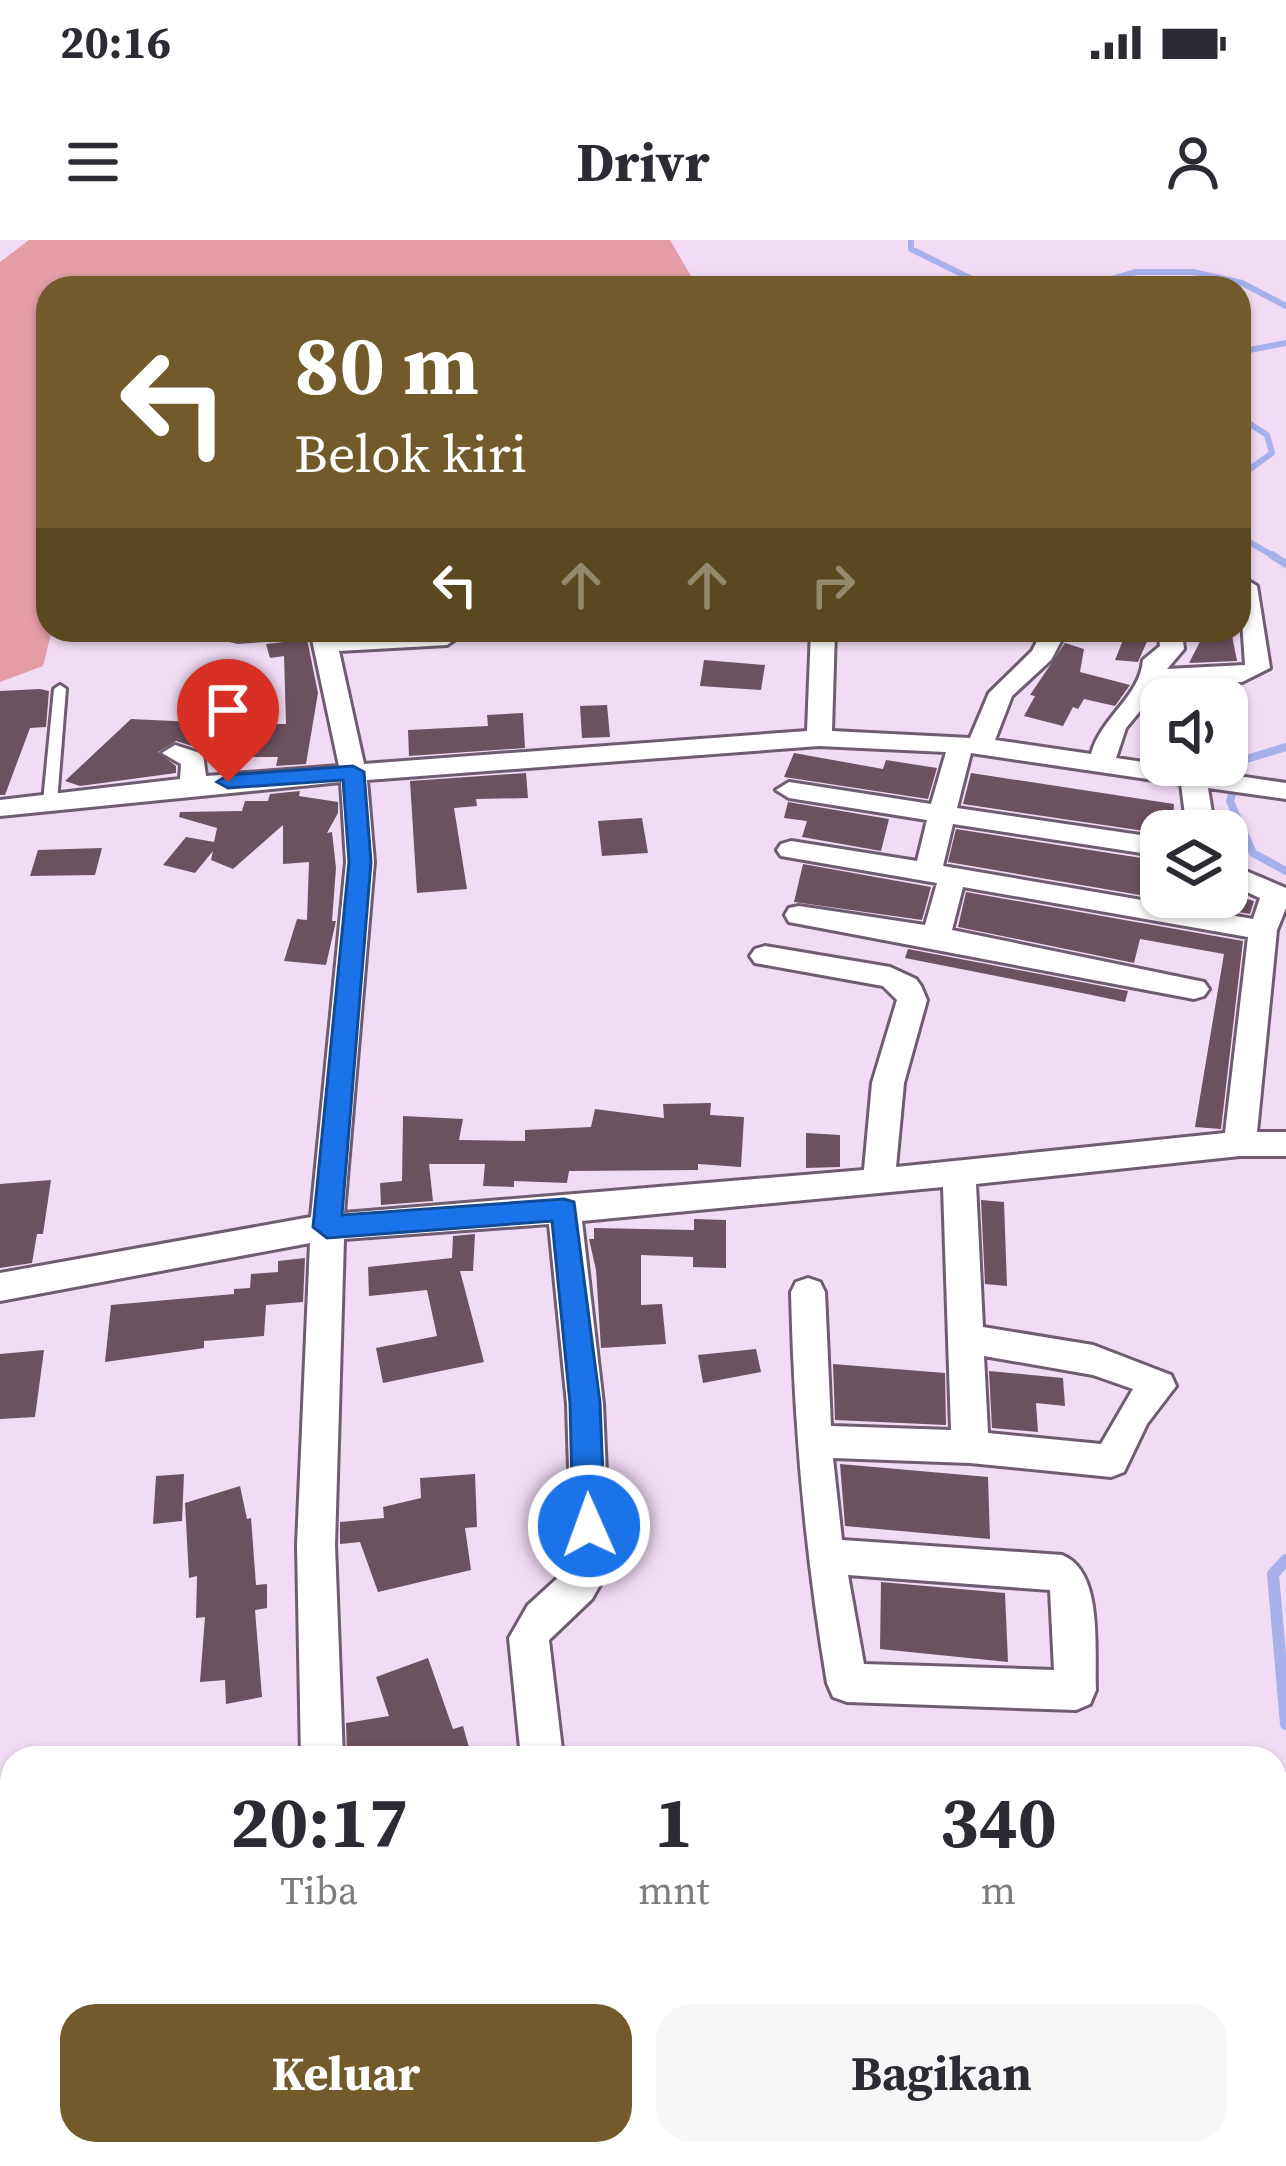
<!DOCTYPE html>
<html lang="id">
<style>
:root{--surface:#fff;--page:#f7f7f7;--text:#2b2b33;--muted:#7c7c81;--accent:#725a2a}
body{margin:0;font-family:"Source Serif 4",serif;background:var(--page);color:var(--text);height:100vh;display:flex;flex-direction:column;font-size:45px;white-space:nowrap}
*{box-sizing:border-box;margin:0}
p{font-size:39px;color:var(--muted)}
.icon{flex:none;width:66px;height:66px;fill:none;stroke:currentColor;stroke-width:2;stroke-linecap:round;stroke-linejoin:round}
.map{position:relative;flex:1;overflow:hidden}
.sheet{position:absolute;left:0px;top:1506px;width:1287px;height:420px;display:flex;flex-direction:column;background:var(--surface);border-radius:36px 36px 0 0;box-shadow:0 3px 9px #0004}
.sheet>*{flex:none}
.top-card{position:absolute;left:36px;top:36px;width:1215px;height:366px;border-radius:36px;box-shadow:0 3px 9px #0004;background:#725a2a;color:#fff;overflow:hidden}
.buttons{position:absolute;left:1140px;top:438px;display:grid;gap:24px}
.buttons a{display:grid;place-items:center;width:108px;height:108px;border-radius:24px;background:var(--surface);box-shadow:0 3px 9px #0004;font-size:60px}
.pin{position:absolute;display:grid;place-items:center;width:102px;height:102px;color:#fff;margin:-123px -51px;border-radius:50% 50% 50% 0;rotate:-45deg;box-shadow:0 0 12px #0007}
.pin .icon{rotate:45deg}
.me{position:absolute;width:132px;margin:-66px;rotate:358deg;stroke-linejoin:round;filter:drop-shadow(0 0 9px #0008)}
.turn{display:flex;align-items:center;gap:42px;height:252px;padding:0 60px;font-size:54px}
.turn .icon{width:156px;height:156px;stroke-width:2.5}
.turn b{display:block;font-size:84px;line-height:102px}
.lanes{display:flex;align-items:center;height:114px;padding:0 60px;background:#0003;justify-content:center;gap:60px;direction:ltr}
.lanes .off{opacity:.35}
.eta{display:flex;justify-content:space-evenly;align-items:center;height:204px;text-align:center}
.eta b{font-size:72px;font-weight:700;line-height:84px}
.cta{display:flex;gap:24px;margin-top:auto;padding:24px 60px}
.cta a{flex:1;height:138px;border-radius:36px;background:var(--accent);color:#fff;font-size:48px;font-weight:700;line-height:138px;text-align:center}
.cta a+a{background:var(--page);color:var(--text)}
.status{display:flex;justify-content:space-between;align-items:center;height:84px;padding:0 60px;background:var(--surface);direction:ltr}
.status svg{height:33px;fill:currentColor}
header{display:flex;justify-content:space-between;align-items:center;height:156px;padding:0 60px;background:var(--surface);font-size:54px;font-weight:700}
.map>svg:first-child{display:block}
</style>
<div class="status"><b>20:16</b><svg viewBox="0 0 49 12"><path d="M0 12V9h3v3zM5 12V6h3v6zM10 12V3h3v9zM15 12V0h3v12zM26 1h20v11H26zM47 4h2v5h-2z"/></svg></div>
<header><svg class="icon" aria-label="menu" viewBox="0 0 24 24"><path d="M4 6h16M4 12h16M4 18h16"/></svg>Drivr<svg class="icon" aria-label="person" viewBox="0 0 24 24"><circle cx="12" cy="8" r="4"/><path d="M4 21q1-7 8-7t8 7"/></svg></header>
<div class="map">
<svg width="1286" height="1926" viewBox="0 0 1286 1926">
<rect width="100%" height="100%" fill="#f2dcf5"/>
<!-- forest -->
<path fill="#e49da6" d="M 29,0 L 670,0 L 691,36 L 668,48 L 48,48 L 48,390 L 52,390 L 43,426 L 0,442 L 0,22 Z"/>
<g fill="none" stroke-linecap="round" stroke-linejoin="round">
<!-- stream-far2 -->
<path stroke="#a6b1ec" stroke-width="6" d="M 911,0 L 911,9 L 974,40 L 1102,42 L 1136,32 L 1193,32 L 1242,43 L 1286,66
M 1239,112 L 1286,103
M 1239,177 L 1267,195 L 1272,213 L 1239,237
M 1239,296 L 1277,318"/>
<!-- stream-far1 -->
<path stroke="#a6b1ec" stroke-width="8" d="M 1272,315 L 1286,324
M 1286,507 L 1243,520 L 1230,561 L 1253,613 L 1286,631"/>
<!-- stream -->
<path stroke="#a6b1ec" stroke-width="12" d="M 1286,1320 L 1273,1334 L 1286,1484
M 1275,1621 L 1286,1578
M 833,1914 L 843,1914
M 775,1926 L 793,1914"/>
</g>
<!-- building -->
<path fill="#6c515f" d="M 1127,390 L 1152,390 L 1138,422 L 1115,420 Z
M 1206,390 L 1231,390 L 1237,421 L 1189,423 Z
M 306,394 L 318,453 L 306,524 L 276,526 L 278,517 L 250,517 L 251,511 L 205,510 L 176,501 L 158,512 L 176,526 L 176,533 L 80,546 L 65,541 L 131,479 L 194,482 L 205,456 L 229,458 L 219,482 L 224,484 L 286,484 L 284,416 L 270,418 L 266,404 L 293,401 Z
M 1065,403 L 1084,409 L 1080,432 L 1130,445 L 1115,466 L 1084,459 L 1078,469 L 1073,467 L 1063,486 L 1024,476 L 1035,456 L 1030,455 Z
M 704,420 L 765,425 L 761,450 L 700,446 Z
M 40,449 L 49,451 L 46,487 L 30,488 L 5,555 L 0,555 L 0,451 Z
M 607,465 L 610,497 L 582,498 L 580,466 Z
M 523,473 L 525,508 L 409,516 L 408,490 L 488,486 L 487,475 Z
M 794,513 L 883,529 L 886,520 L 937,528 L 928,559 L 784,537 Z
M 526,533 L 528,558 L 476,559 L 477,566 L 454,568 L 467,649 L 417,653 L 410,541 Z
M 971,533 L 1174,564 L 1172,591 L 1151,592 L 963,564 Z
M 300,551 L 299,556 L 338,562 L 338,573 L 327,593 L 332,592 L 336,628 L 332,681 L 336,681 L 326,725 L 284,721 L 297,679 L 307,680 L 309,622 L 283,624 L 283,585 L 233,629 L 211,620 L 213,611 L 195,633 L 163,625 L 186,597 L 214,602 L 217,588 L 179,577 L 180,572 L 242,571 L 245,561 L 268,561 L 270,554 Z
M 788,562 L 889,579 L 881,611 L 802,597 L 807,581 L 784,578 Z
M 642,578 L 648,613 L 602,616 L 598,581 Z
M 956,589 L 1148,619 L 1146,640 L 1161,642 L 1161,657 L 1227,657 L 1227,653 L 1254,661 L 1250,674 L 948,622 Z
M 102,608 L 95,635 L 30,636 L 38,610 Z
M 803,624 L 931,647 L 922,680 L 794,662 Z
M 966,652 L 1243,701 L 1221,889 L 1195,887 L 1224,714 L 1140,699 L 1134,723 L 958,687 Z
M 908,709 L 1128,751 L 1125,762 L 1087,754 L 905,718 Z
M 711,863 L 710,875 L 744,877 L 741,927 L 698,924 L 698,930 L 569,931 L 567,943 L 514,941 L 514,947 L 483,946 L 485,924 L 429,924 L 433,961 L 381,965 L 380,943 L 402,941 L 403,876 L 463,879 L 459,900 L 525,901 L 525,890 L 591,887 L 595,869 L 664,878 L 663,864 Z
M 806,893 L 840,895 L 840,927 L 806,928 Z
M 51,940 L 43,994 L 37,994 L 32,1023 L 0,1028 L 0,944 Z
M 981,960 L 1004,962 L 1007,1046 L 985,1044 Z
M 694,979 L 726,980 L 726,1028 L 693,1027 L 693,1017 L 641,1015 L 641,1065 L 662,1064 L 666,1104 L 601,1108 L 596,1030 L 589,999 L 594,999 L 594,988 L 694,990 Z
M 475,994 L 473,1031 L 460,1031 L 484,1122 L 383,1143 L 376,1108 L 437,1096 L 427,1050 L 369,1056 L 368,1027 L 452,1018 L 453,996 Z
M 305,1018 L 303,1062 L 266,1065 L 264,1096 L 204,1101 L 204,1108 L 105,1122 L 111,1065 L 234,1054 L 234,1049 L 250,1048 L 251,1034 L 278,1032 L 278,1021 Z
M 756,1109 L 761,1132 L 703,1143 L 698,1115 Z
M 44,1110 L 35,1177 L 0,1179 L 0,1114 Z
M 833,1124 L 945,1133 L 946,1185 L 835,1180 Z
M 989,1131 L 1063,1138 L 1065,1166 L 1036,1163 L 1038,1192 L 992,1188 Z
M 840,1224 L 988,1237 L 990,1299 L 845,1286 Z
M 184,1234 L 182,1281 L 153,1284 L 156,1236 Z
M 475,1234 L 477,1287 L 465,1288 L 471,1330 L 378,1352 L 360,1302 L 340,1304 L 340,1282 L 384,1278 L 383,1267 L 421,1258 L 420,1238 Z
M 240,1246 L 247,1279 L 251,1278 L 256,1345 L 267,1344 L 267,1368 L 255,1370 L 262,1457 L 226,1464 L 225,1440 L 200,1442 L 205,1377 L 196,1378 L 197,1336 L 189,1338 L 185,1263 Z
M 881,1342 L 1005,1353 L 1008,1422 L 880,1409 Z
M 428,1418 L 453,1489 L 463,1486 L 472,1518 L 391,1518 L 388,1507 L 347,1514 L 346,1483 L 389,1476 L 376,1437 Z"/>
<g fill="none" stroke-linecap="round" stroke-linejoin="round">
<defs>
<path id="lane" d="M 60,445 L 66,449 L 57,562 L 50,566 L 43,562 L 54,449 Z"/>
<path id="street" d="M 1239,335 L 1257,346 L 1270,428 L 1242,442 L 1163,443 L 1126,488 L 1116,518 L 1286,543 L 1286,559 L 1208,548 L 1215,591 L 1187,591 L 1181,544 L 971,513 L 957,568 L 1161,598 L 1161,616 L 953,584 L 943,626 L 1253,679 L 1260,658 L 1227,643 L 1227,623 L 1286,648 L 1286,668 L 1277,690 L 1257,892 L 1286,892 L 1286,916 L 1240,916 L 976,944 L 983,1087 L 1093,1105 L 1171,1135 L 1176,1146 L 1147,1184 L 1124,1232 L 1111,1237 L 970,1223 L 833,1218 L 842,1300 L 1062,1315 C 1104,1331 1094,1411 1096,1450 L 1090,1464 L 1076,1470 L 847,1462 L 833,1457 L 827,1443 C 805,1312 794,1185 791,1052 L 796,1042 L 808,1038 L 820,1042 L 825,1052 L 831,1186 L 951,1190 L 943,947 L 582,981 L 603,1164 L 610,1327 L 592,1359 L 549,1400 L 563,1518 L 521,1518 L 509,1398 L 528,1365 L 572,1325 L 567,1164 L 549,984 L 344,999 L 335,1305 L 343,1518 L 301,1518 L 297,1305 L 310,1003 L 0,1061 L 0,1033 L 311,977 L 346,622 L 341,542 L 0,576 L 0,560 L 180,539 L 181,524 L 162,513 L 175,505 L 203,514 L 206,536 L 339,526 L 310,390 L 334,390 L 335,396 L 468,390 L 447,405 L 339,411 L 364,524 L 807,491 L 811,390 L 835,390 L 832,491 L 970,498 L 989,453 L 1032,411 L 1043,390 L 1067,390 L 1051,420 L 1012,456 L 995,500 L 1091,514 C 1101,477 1140,457 1143,420 L 1160,406 L 1158,390 L 1182,390 L 1184,409 L 1167,429 L 1245,425 ZM 819,506 L 946,512 L 931,564 L 789,542 L 776,550 L 789,558 L 927,580 L 917,621 L 791,601 L 781,604 L 777,610 L 781,616 L 937,643 L 925,685 L 799,666 L 789,668 L 785,675 L 789,682 L 1194,759 L 1204,756 L 1209,749 L 1204,742 L 952,690 L 963,647 L 1248,697 L 1225,893 L 896,927 L 904,843 L 927,760 L 921,746 L 916,739 L 890,727 L 765,706 L 755,709 L 750,716 L 755,723 L 883,746 L 897,760 L 872,843 L 864,930 L 344,973 L 374,622 L 367,540 ZM 984,1116 L 1093,1135 L 1133,1149 L 1101,1204 L 988,1193 ZM 848,1335 L 1050,1350 L 1054,1430 L 864,1424 Z
M 229,390 L 305,390 L 293,397 L 238,401 L 230,399 Z
M 12,1776 L 12,1822 L 0,1824 L 0,1778 Z
M 575,1914 L 626,1914 L 631,1926 L 580,1926 Z"/>
</defs>
<!-- lane casing -->
<use href="#lane" stroke="#6f5c71" stroke-width="6"/>
<!-- street casing -->
<use href="#street" stroke="#6f5c71" stroke-width="6"/>
<!-- lane -->
<use href="#lane" fill="#fff" fill-rule="evenodd"/>
<!-- street -->
<use href="#street" fill="#fff" fill-rule="evenodd"/>
</g>
<!-- route -->
<path fill="#1a73e8" stroke="#114b97" stroke-width="3" d="M 353,526 L 364,532 L 371,622 L 342,975 L 564,959 L 574,962 L 600,1163 L 605,1286 L 600,1296 L 589,1300 L 578,1296 L 573,1286 L 570,1163 L 552,981 L 327,998 L 313,987 L 349,622 L 343,540 L 228,548 L 217,542 L 228,535 Z"/>
</svg>
<div class="buttons">
<a><svg class="icon" aria-label="sound" viewBox="0 0 24 24"><path d="M4 9h4l5-4v14l-5-4H4zM17 9q2 3 0 6"/></svg></a>
<a><svg class="icon" aria-label="layers" viewBox="0 0 24 24"><path d="M12 4l9 5-9 5-9-5zM3 14l9 5 9-5"/></svg></a>
</div>
<div class="pin" style="left:228px;top:542px;background:#d93025"><svg class="icon" aria-label="arrive" viewBox="0 0 24 24"><path d="M6 21V4h12l-3 4 3 4H6"/></svg></div>
<svg class="me" style="left:589px;top:1286px" viewBox="-20 -20 40 40"><circle r="17" fill="#1a73e8" stroke="#fff" stroke-width="3"/><path d="M0-11L8 9 0 5-8 9z" fill="#fff"/></svg>
<div class="top-card">
<div class="turn"><svg class="icon" aria-label="left" viewBox="0 0 24 24"><path d="M17 20v-9H6M10 6l-5 5 5 5"/></svg><div><b>80 m</b>Belok kiri</div></div>
<div class="lanes"><svg class="icon" aria-label="left" viewBox="0 0 24 24"><path d="M17 20v-9H6M10 6l-5 5 5 5"/></svg><svg class="icon off" aria-label="ahead" viewBox="0 0 24 24"><path d="M12 20V5M6 11l6-6 6 6"/></svg><svg class="icon off" aria-label="ahead" viewBox="0 0 24 24"><path d="M12 20V5M6 11l6-6 6 6"/></svg><svg class="icon off" aria-label="right" viewBox="0 0 24 24"><path d="M7 20v-9h11M14 6l5 5-5 5"/></svg></div>
</div>
<section class="sheet">
<div class="eta">
<div><b>20:17</b><p>Tiba</p></div>
<div><b>1</b><p>mnt</p></div>
<div><b>340</b><p>m</p></div>
</div>
<div class="cta"><a>Keluar</a><a>Bagikan</a></div>
</section>
</div>
